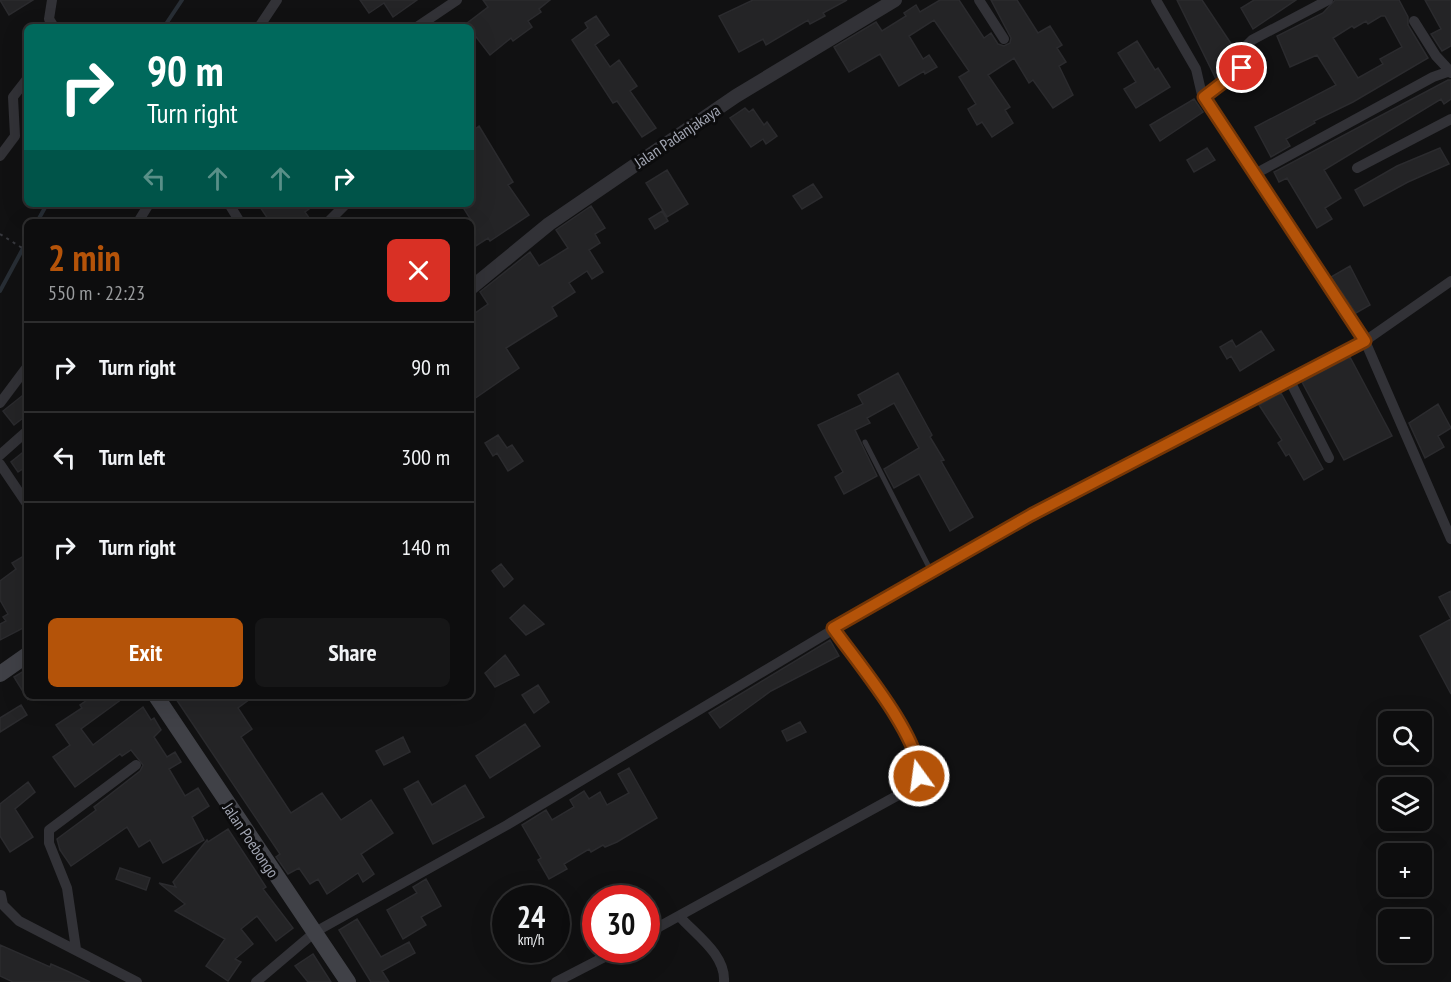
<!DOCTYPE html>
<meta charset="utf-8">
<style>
:root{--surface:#0d0d0e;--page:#161617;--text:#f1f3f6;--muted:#9a9c9e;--line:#2d2d2e;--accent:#b45309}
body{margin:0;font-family:"PT Sans Narrow",sans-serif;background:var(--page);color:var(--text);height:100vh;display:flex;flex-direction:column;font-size:22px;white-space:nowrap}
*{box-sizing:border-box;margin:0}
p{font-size:20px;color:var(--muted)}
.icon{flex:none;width:33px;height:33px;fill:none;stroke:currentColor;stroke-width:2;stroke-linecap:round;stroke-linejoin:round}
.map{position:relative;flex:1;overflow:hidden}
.drawer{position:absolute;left:24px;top:219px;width:450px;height:480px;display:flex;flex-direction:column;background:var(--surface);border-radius:9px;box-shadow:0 6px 24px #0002,0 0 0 2px var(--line)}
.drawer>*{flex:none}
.hud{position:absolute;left:24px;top:24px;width:450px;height:183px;border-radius:9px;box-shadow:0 6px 24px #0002,0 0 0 2px var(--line);background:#00695c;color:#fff;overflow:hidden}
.tools{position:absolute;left:1378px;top:711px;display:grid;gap:12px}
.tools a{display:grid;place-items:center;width:54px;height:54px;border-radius:9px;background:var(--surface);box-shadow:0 6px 24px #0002,0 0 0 2px var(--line);font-size:30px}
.speed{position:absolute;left:492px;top:885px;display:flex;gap:12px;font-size:30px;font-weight:700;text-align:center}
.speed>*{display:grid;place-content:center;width:78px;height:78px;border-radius:50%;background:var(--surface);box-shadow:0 6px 24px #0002,0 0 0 2px var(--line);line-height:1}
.speed small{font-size:15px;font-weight:400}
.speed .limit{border:9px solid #d22;background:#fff;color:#111}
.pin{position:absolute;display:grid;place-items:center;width:51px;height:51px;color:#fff;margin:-26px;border:3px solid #fff;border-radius:50%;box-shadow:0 2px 6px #0007}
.me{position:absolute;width:66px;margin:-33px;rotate:346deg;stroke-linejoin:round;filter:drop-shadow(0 0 4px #0008)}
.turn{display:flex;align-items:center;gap:21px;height:126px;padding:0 24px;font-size:27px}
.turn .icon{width:78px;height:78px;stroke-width:2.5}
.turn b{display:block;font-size:42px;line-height:51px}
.lanes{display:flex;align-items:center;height:57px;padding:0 24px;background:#0003;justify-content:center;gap:30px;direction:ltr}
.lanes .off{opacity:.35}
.round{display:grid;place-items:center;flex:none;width:63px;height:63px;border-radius:9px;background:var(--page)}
.head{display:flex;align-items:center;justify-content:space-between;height:102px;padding:0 24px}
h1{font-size:36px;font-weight:800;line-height:45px;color:var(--accent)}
.action{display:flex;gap:12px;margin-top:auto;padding:12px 24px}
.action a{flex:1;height:69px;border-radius:9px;background:var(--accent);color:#fff;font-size:24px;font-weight:800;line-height:69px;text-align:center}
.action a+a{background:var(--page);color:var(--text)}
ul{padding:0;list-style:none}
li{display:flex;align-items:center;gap:18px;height:90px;padding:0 24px;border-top:2px solid var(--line)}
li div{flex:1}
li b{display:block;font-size:22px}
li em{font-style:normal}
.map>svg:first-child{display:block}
</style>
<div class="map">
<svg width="1451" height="982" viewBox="0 0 1451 982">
<rect width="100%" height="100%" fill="#111112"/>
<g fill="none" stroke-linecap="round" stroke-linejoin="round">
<!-- stream -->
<path stroke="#282e35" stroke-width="4" d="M 164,27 L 182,0
M 37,222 L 47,204
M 0,291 L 27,241"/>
</g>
<!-- building -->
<path fill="#242426" stroke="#2b2b2e" stroke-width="1.5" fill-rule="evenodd" d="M 0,0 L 33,0 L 9,15 Z
M 360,0 L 417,0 L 393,17 L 384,3 L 369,13 Z
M 483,0 L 550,0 L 539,9 L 541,12 L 528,21 L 532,27 L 513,41 L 511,38 L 490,55 L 466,24 L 488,7 Z
M 753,0 L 847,0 L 823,13 L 825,16 L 810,24 L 808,20 L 766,45 L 763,39 L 739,52 L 719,16 Z
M 940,0 L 959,0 L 984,38 L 991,33 L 998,44 L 1004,46 L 1010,43 L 1011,38 L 991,0 L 1017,0 L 1038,33 L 1050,26 L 1062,45 L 1057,48 L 1066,62 L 1059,66 L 1073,95 L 1053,108 L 1033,80 L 1029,83 L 1014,58 L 988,75 L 1010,107 L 1005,110 L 1013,123 L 992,137 L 982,122 L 977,125 L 968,109 L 976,104 L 959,77 L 969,71 L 934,20 L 909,36 L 923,59 L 929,55 L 937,67 L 925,74 L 924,71 L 899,86 L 880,54 L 849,72 L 834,47 L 876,22 L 882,31 L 906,16 L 904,13 L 916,5 L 920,12 Z
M 1177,0 L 1202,0 L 1238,54 L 1236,63 L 1216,79 Z
M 1254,0 L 1296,0 L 1253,29 L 1241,8 Z
M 1335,0 L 1399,0 L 1408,17 L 1408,25 L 1428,58 L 1353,102 L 1314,121 L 1315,123 L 1286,139 L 1290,146 L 1271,157 L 1255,127 L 1336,85 L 1317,55 L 1290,67 L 1277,36 L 1323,13 ZM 1381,16 L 1385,16 L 1402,47 L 1380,59 L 1383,64 L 1358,78 L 1333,38 L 1352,26 L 1354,28 L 1366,21 L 1368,24 Z
M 1425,0 L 1451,0 L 1451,46 L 1442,51 L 1431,34 L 1441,29 Z
M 596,16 L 609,35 L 595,45 L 610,67 L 619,60 L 637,86 L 630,91 L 656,128 L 642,137 L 617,101 L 613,103 L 572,40 L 588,28 L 585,23 Z
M 1137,41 L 1155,70 L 1158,68 L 1170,87 L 1136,108 L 1124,89 L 1136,82 L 1118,53 Z
M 1448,80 L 1451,80 L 1451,99 L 1444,104 L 1441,99 L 1324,170 L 1341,198 L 1325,208 L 1332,219 L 1317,228 L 1287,178 L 1279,182 L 1274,172 Z
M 1194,99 L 1203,112 L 1160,141 L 1150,125 Z
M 745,108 L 749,112 L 753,109 L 764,125 L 767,122 L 777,136 L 766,144 L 763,139 L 751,147 L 730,118 Z
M 479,126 L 513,182 L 508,185 L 529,215 L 490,241 L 488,238 L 471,249 L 471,220 L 461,204 L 471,204 L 471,192 L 475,189 L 471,183 L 471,132 Z
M 1207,148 L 1215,160 L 1194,172 L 1187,160 Z
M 1440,148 L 1449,164 L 1408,182 L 1364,206 L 1355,190 L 1397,166 Z
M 667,170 L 688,204 L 667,217 L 646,183 Z
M 813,184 L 822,197 L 802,209 L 793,196 Z
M 258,204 L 316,204 L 305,212 L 312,222 L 270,222 Z
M 591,206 L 605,228 L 595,234 L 600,243 L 589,250 L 603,272 L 592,279 L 587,271 L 569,283 L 575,292 L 552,307 L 557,316 L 506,348 L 519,368 L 471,401 L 471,316 L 488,304 L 480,292 L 530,252 L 539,266 L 568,248 L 556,230 Z
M 662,211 L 668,221 L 655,229 L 649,219 Z
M 1350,266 L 1370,305 L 1356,313 L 1331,277 Z
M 1261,331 L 1274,350 L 1240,371 L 1231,356 L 1227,359 L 1220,347 L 1232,340 L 1236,347 Z
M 1350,357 L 1392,436 L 1344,460 L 1302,382 Z
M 898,373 L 932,435 L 930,437 L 944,460 L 941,461 L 973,517 L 950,531 L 919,474 L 894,488 L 884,469 L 919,448 L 894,403 L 867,418 L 870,423 L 855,430 L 877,476 L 844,494 L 835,477 L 843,472 L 818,425 L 863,404 L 858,395 Z
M 27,392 L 27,415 L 14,425 L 3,411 Z
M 1281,393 L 1323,469 L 1304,480 L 1289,454 L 1286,456 L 1278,443 L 1282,440 L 1259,405 Z
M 1438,404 L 1451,428 L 1438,436 L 1444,447 L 1425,458 L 1409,423 Z
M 498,435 L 507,448 L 512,445 L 523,461 L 508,471 L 497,453 L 493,456 L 485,443 Z
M 27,449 L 27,466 L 18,472 L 11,462 Z
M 27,554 L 27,626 L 0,640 L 0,624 L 6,621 L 3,617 L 8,614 L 0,600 L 0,581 L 16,569 L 12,563 Z
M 501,564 L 513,579 L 504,587 L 492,571 Z
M 1451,591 L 1451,694 L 1420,636 L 1451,619 L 1439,597 Z
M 524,605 L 544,624 L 526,635 L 510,618 Z
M 830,640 L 839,656 L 771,691 L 720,728 L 709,713 Z
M 505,655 L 519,675 L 495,687 L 485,673 Z
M 27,669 L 27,698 L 14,677 Z
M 538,685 L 549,702 L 534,713 L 522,695 Z
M 93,696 L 126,696 L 81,729 L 93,745 L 143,707 L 151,720 L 154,718 L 161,730 L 154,737 L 167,757 L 175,752 L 181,762 L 169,769 L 185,796 L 198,788 L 209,806 L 192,817 L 204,840 L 163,863 L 150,840 L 139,847 L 127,827 L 71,866 L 60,850 L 57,839 L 96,810 L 94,807 L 140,771 L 143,765 L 131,750 L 122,756 L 120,754 L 75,787 L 53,757 L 70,745 L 56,725 L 82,708 L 80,705 Z
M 174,696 L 254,696 L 238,708 L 252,729 L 241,737 L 291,813 L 322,793 L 341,820 L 371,800 L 393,833 L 361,854 L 374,874 L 363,882 L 358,873 L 327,894 L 318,879 L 310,884 L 299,868 L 288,874 L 276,857 L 280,854 Z
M 21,705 L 27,715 L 0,732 L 0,718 Z
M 800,722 L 806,732 L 787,741 L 782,731 Z
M 525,724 L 540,746 L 490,778 L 476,756 Z
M 403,737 L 410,752 L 384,765 L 376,751 Z
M 629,768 L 657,818 L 617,842 L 605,847 L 603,845 L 591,852 L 589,849 L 564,864 L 567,869 L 549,879 L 538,860 L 541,858 L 522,825 L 546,810 L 552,820 L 574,807 L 570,800 L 584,791 L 589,799 L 600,792 L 607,805 L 629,793 L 618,774 Z
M 418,781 L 432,805 L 465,785 L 484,817 L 433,844 L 404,789 Z
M 28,782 L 35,792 L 15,809 L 33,837 L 10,852 L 0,836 L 0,804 Z
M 228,829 L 266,887 L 263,889 L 293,928 L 276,941 L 257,916 L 241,929 L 253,944 L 235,959 L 241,962 L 228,981 L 206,966 L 225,939 L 175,911 L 185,904 L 159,883 L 176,887 L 173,882 L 207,840 L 208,842 Z
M 120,868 L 150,878 L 146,890 L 116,879 Z
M 426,879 L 441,906 L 421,917 L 426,925 L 403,939 L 387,910 L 417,893 L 413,887 Z
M 357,919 L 381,957 L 409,942 L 415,953 L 382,971 L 389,982 L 371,982 L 339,930 Z
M 0,945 L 50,967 L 51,964 L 67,971 L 90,982 L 13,982 L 0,976 Z
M 313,954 L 331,982 L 308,982 L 295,966 Z"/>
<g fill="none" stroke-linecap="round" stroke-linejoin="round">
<!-- path -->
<path stroke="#38393e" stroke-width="2" stroke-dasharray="3 4.5" stroke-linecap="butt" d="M 0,234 L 27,251"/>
<!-- service -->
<path stroke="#323237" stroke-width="5" d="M 865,442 L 931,571"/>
<!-- minor -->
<path stroke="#323237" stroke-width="10" d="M 52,0 L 49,19 L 54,27
M 979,0 L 1004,39
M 1156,0 L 1196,69 L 1202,95 L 1365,341 L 1451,281
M 1414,21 L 1436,56 L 1450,71
M 259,27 L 277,0
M 417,27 L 457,0
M 1204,97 L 1243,67 L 1247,45 L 1252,40 L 1328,0
M 0,156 L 15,136 L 13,97 L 27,79
M 1357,168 L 1451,119
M 1255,174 L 1433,77 L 1450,71 L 1451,73
M 229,204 L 240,222
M 138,222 L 149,204
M 328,222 L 346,204
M 1290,381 L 1329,458
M 0,403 L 27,367
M 0,455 L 27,431
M 0,464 L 27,504
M 1,895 L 3,905 L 19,921 L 137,982
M 680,917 C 696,935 726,955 724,982
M 646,934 L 902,793 C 908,789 916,785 919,777 C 927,749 851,654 833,628
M 76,949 L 67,888 L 49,843 L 49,830 L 136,765
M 256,982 L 315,932 L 507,825 L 931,571 L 1069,495 L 1365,341 L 1451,539
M 556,982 L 618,950"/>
<!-- tertiary -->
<path stroke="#323237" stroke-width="14" d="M 471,288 L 549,224 L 736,96 L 895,0"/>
<!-- secondary -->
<path stroke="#404147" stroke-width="16" d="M 0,674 L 27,655
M 156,696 L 348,982"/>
</g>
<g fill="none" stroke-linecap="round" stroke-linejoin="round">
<defs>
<path id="route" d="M 919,776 C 921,737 856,661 833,628 L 1031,515 L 1365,341 L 1204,97 L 1242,68"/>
</defs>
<!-- route casing -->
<use href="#route" stroke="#753606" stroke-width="15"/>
<!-- route -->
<use href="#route" stroke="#b45309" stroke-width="10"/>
</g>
<g text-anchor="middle" stroke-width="6" stroke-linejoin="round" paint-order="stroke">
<!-- street labels -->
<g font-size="16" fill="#a2a6b3" stroke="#0c0c0d">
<text transform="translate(677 136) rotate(-34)" y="6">Jalan Padanjakaya</text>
<text transform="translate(251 840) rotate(56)" y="6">Jalan Poebongo</text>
</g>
</g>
</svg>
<div class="tools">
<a><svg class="icon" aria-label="search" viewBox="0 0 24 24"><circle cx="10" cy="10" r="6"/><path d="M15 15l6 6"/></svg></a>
<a><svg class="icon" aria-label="layers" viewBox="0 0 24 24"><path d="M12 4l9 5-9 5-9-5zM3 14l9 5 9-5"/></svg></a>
<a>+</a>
<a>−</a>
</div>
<div class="speed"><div>24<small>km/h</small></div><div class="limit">30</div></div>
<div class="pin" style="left:1242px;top:68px;background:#d93025"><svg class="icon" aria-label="arrive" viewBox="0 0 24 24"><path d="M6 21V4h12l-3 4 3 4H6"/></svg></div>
<svg class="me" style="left:919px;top:776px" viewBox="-20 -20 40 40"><circle r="17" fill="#b45309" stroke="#fff" stroke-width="3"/><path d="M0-11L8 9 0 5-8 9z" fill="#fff"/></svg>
<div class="hud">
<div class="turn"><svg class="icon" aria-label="right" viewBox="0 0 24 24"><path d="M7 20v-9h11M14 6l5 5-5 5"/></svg><div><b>90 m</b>Turn right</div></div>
<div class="lanes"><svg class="icon off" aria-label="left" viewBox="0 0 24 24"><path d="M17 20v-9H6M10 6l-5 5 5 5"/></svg><svg class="icon off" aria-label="ahead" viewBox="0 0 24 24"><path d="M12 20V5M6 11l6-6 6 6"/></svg><svg class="icon off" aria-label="ahead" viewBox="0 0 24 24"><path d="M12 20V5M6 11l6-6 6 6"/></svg><svg class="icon" aria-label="right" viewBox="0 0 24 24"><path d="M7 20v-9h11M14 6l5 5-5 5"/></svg></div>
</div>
<section class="drawer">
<div class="head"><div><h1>2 min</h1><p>550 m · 22:23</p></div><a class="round" style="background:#d93025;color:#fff"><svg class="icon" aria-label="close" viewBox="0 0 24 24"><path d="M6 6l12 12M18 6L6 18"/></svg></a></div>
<ul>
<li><svg class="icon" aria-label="right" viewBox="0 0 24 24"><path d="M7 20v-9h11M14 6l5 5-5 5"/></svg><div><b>Turn right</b></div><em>90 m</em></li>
<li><svg class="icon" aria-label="left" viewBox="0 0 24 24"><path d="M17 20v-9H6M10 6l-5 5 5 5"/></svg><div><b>Turn left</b></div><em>300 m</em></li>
<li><svg class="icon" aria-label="right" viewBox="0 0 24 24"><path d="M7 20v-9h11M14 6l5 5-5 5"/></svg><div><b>Turn right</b></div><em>140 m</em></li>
</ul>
<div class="action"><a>Exit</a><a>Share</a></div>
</section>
</div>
